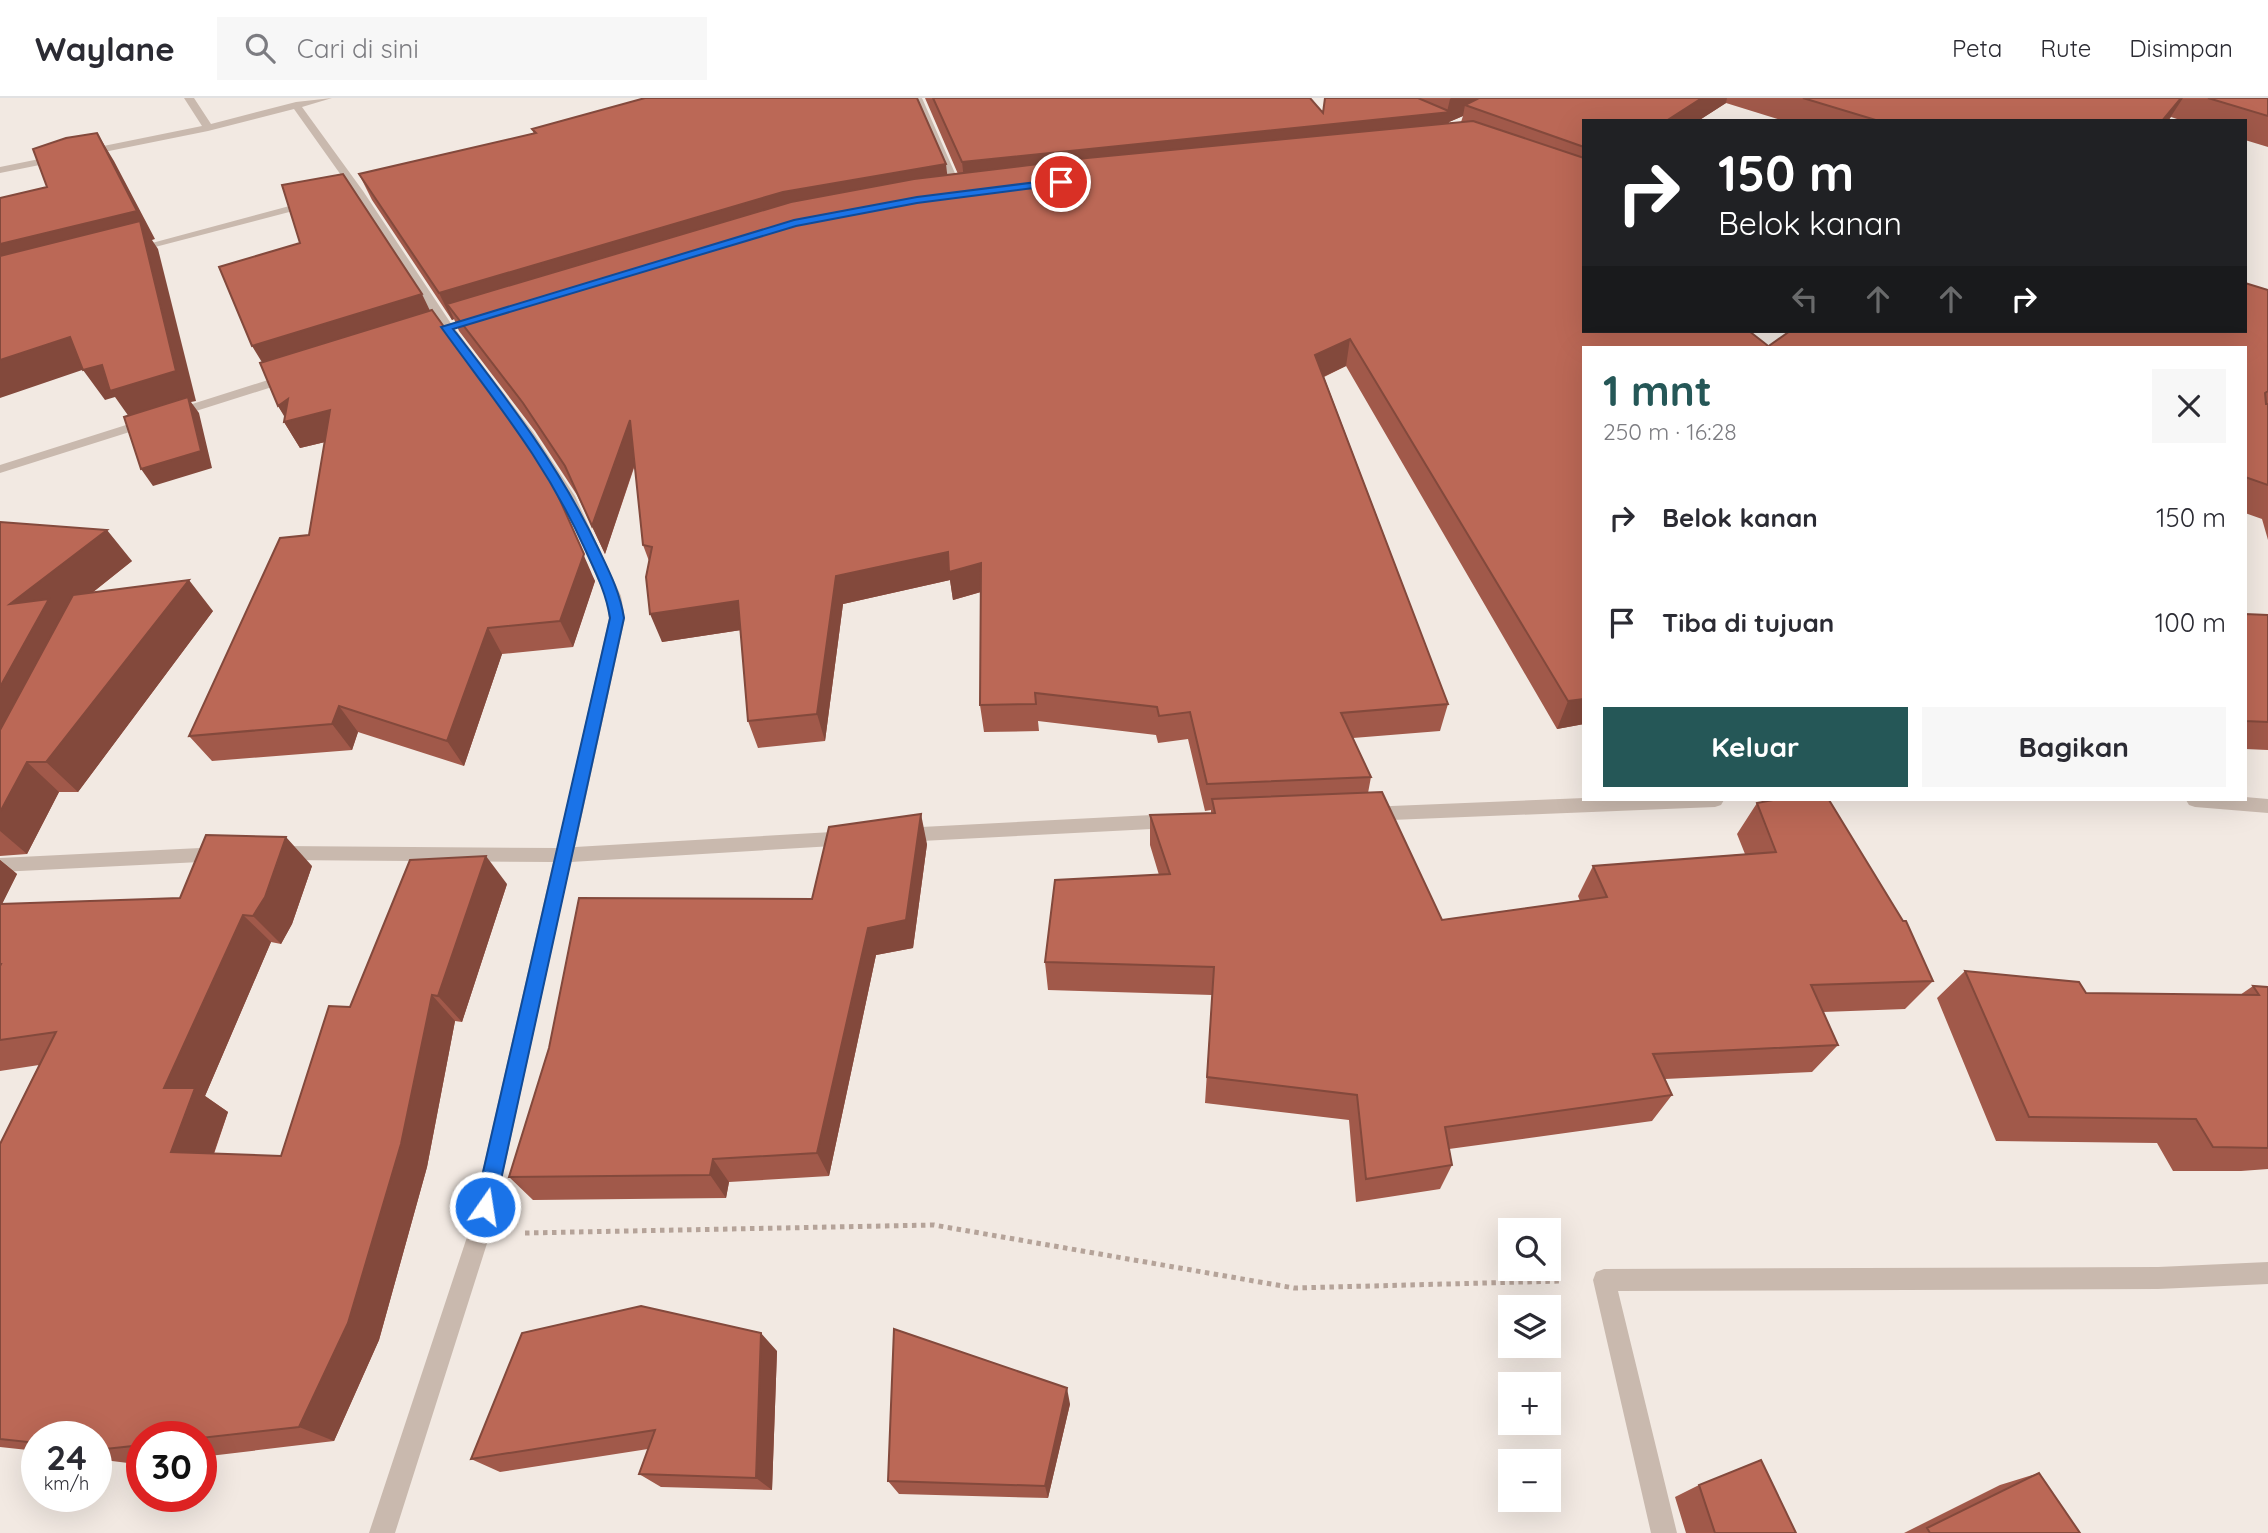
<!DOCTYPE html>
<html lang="id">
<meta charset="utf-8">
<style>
:root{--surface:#fff;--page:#f7f7f7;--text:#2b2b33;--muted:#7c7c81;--line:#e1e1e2;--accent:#255757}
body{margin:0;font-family:Quicksand,sans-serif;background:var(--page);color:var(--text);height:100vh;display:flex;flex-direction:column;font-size:26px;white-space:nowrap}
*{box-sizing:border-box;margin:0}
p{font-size:23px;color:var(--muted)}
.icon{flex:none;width:38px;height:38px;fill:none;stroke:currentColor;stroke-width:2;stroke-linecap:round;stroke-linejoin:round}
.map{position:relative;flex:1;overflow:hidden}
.drawer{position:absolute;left:1582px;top:248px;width:665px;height:455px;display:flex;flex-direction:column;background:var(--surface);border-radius:0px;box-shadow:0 7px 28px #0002}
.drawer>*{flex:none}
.banner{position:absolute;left:1582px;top:21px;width:665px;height:214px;border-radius:0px;box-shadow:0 7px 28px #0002;background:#202124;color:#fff;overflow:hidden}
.tools{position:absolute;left:1498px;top:1120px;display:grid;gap:14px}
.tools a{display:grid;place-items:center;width:63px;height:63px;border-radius:0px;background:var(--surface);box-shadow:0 7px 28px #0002;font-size:35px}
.speed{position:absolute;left:21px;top:1323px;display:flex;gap:14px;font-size:35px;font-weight:700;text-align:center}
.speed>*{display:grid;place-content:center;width:91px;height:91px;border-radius:50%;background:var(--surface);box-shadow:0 7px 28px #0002;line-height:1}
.speed small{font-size:18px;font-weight:400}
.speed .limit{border:10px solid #d22;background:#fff;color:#111}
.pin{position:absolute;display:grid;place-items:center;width:60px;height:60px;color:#fff;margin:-30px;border:4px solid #fff;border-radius:50%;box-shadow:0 2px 7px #0007}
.me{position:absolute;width:77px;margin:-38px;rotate:13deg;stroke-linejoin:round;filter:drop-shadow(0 0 5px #0008)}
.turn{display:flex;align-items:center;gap:24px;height:147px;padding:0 21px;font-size:32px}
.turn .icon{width:91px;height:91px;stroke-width:2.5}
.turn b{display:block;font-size:49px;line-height:60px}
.lanes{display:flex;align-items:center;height:66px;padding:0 21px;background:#0003;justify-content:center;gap:35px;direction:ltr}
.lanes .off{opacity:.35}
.round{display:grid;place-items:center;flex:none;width:74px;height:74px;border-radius:0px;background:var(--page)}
.head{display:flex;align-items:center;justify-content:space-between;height:119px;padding:0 21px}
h1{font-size:42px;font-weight:700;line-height:52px;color:var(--accent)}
.button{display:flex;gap:14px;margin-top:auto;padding:14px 21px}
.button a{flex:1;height:80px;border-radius:0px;background:var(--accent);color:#fff;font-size:28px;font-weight:700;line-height:80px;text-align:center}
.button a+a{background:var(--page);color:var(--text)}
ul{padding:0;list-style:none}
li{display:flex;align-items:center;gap:21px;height:105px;padding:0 21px}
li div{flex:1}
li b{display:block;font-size:26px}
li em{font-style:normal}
header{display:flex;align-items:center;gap:42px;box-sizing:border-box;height:98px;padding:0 35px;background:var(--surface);border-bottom:2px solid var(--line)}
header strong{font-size:33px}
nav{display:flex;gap:38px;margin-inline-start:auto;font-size:24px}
.search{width:490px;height:63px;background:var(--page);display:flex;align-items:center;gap:18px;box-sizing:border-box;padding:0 24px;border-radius:0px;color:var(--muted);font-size:26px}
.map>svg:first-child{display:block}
</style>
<header>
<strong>Waylane</strong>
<div class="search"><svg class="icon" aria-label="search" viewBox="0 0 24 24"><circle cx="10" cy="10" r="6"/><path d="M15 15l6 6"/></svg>Cari di sini</div>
<nav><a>Peta</a><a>Rute</a><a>Disimpan</a></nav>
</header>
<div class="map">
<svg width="2268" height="1435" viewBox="0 0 2268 1435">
<rect width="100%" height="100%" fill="#f2e9e2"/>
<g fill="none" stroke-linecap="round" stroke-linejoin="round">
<!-- path -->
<path stroke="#b5a399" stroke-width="5" stroke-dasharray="4.5 4.5" stroke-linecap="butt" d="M 525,1135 L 934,1127 L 1294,1190 L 1561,1183"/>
<!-- minor -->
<path fill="#c9b9ae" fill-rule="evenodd" d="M 184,0 L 194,0 L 211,26 L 296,4 L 332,0 L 302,9 L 363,93 L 452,227 L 533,334 L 575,398 L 621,498 L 625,520 L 575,749 L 850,733 L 856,735 L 859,740 L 856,745 L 850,747 L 571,764 L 490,1136 L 395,1435 L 369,1435 L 468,1136 L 553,764 L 280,762 L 274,760 L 271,755 L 274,750 L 280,748 L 557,750 L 609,520 L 605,498 L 561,398 L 522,339 L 441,229 L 353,94 L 294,11 L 208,33 L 0,75 L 0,69 L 202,28 Z
M 912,0 L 922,0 L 965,98 L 964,100 L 955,98 Z
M 312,102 L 316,103 L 316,107 L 132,155 L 126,152 Z
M 290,275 L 296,279 L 294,282 L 0,375 L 0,367 Z
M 2245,699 L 2268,701 L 2268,715 L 2195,709 L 2189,707 L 2186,702 L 2245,702 Z
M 1584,700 L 1724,702 L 1721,707 L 1715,709 L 1367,723 L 1361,721 L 1358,716 L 1361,711 L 1367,709 Z
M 1171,716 L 1177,718 L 1180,723 L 1177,728 L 1171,730 L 902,744 L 896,742 L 893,737 L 896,732 L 902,730 Z
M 220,749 L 226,751 L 229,756 L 226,761 L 220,763 L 0,774 L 0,760 Z
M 2268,1164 L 2268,1186 L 2158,1191 L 1618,1193 L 1677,1435 L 1651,1435 L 1593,1182 L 1596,1174 L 1604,1171 L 2158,1169 Z"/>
</g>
<!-- wall -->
<path fill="#a1594a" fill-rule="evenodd" d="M 925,0 L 1310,0 L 1323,15 L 1325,0 L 2268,0 L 2268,49 L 2245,42 L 2245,23 L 2183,23 L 2171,19 L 2168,23 L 1784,23 L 1726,5 L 1698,23 L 1584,23 L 1584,626 L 1557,631 L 1346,268 L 1324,279 L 1448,606 L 1440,633 L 1353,640 L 1371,679 L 1368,695 L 1442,822 L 1580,803 L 1578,798 L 1593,768 L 1745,756 L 1737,736 L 1757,705 L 1933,883 L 1905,911 L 1823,914 L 1838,947 L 1812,974 L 1665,981 L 1672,997 L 1652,1023 L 1449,1051 L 1452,1067 L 1440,1091 L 1356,1104 L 1349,1022 L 1205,1005 L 1212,897 L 1048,892 L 1045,864 L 1159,777 L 1150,747 L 1150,717 L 1211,715 L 1211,712 L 1205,713 L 1188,641 L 1158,645 L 1156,637 L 1038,623 L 1039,633 L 984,634 L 980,607 L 981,494 L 953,502 L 950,482 L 843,506 L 825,643 L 758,650 L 748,623 L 741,532 L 662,544 L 649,463 L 643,447 L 635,367 L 605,456 L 577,397 L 535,333 L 459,233 L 454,221 L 452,222 L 372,102 L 359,76 L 534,36 L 532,31 L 948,77 L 958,76 ZM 1463,18 L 1461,24 L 1448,25 L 1449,24 Z
M 300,145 L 430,213 L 595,483 L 573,549 L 502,556 L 464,668 L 358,634 L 352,652 L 212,663 L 189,638 L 309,437 L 325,344 L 300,350 L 284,324 L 285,318 L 278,308 L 262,264 Z
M 2268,192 L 2268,442 L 2262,421 L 2245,415 L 2245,233 Z
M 0,424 L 132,463 L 92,495 L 213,513 L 78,694 L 59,694 L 27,756 L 0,758 Z
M 2245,516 L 2268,517 L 2268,652 L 2245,651 Z
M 927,746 L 913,850 L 876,857 L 829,1078 L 729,1084 L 726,1100 L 533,1102 L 509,1079 L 812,801 Z
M 0,762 L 17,776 L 2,806 L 180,800 L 312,768 L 292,826 L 281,846 L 271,844 L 205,998 L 228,1014 L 214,1056 L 281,1058 L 350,909 L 507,786 L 462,924 L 455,923 L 427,1069 L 379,1242 L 334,1343 L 201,1359 L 201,1339 L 142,1339 L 142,1365 L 136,1366 L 96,1361 L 96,1339 L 37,1339 L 37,1353 L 0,1349 L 0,1046 L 39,967 L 0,973 Z
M 1965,873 L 2086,895 L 2240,897 L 2253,888 L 2268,889 L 2268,1071 L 2241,1073 L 2173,1073 L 2157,1045 L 1996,1043 L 1937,900 Z
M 777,1253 L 772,1392 L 661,1389 L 639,1376 L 648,1351 L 500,1374 L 471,1361 Z
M 1070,1306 L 1048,1400 L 899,1396 L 888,1383 Z
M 2039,1375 L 2080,1435 L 1904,1435 L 2000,1387 Z
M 1699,1387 L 1796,1435 L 1686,1435 L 1675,1399 Z"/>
<!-- shaded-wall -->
<path fill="#83493c" d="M 1451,0 L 1499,0 L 1465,7 L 1463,18 L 1449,24 L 1446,39 L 965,90 L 962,64 L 1447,14 L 1450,1 Z
M 1702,0 L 1727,0 L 1726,5 L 1698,23 L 1666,23 Z
M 2181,0 L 2183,0 L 2168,23 L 2162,23 Z
M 97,35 L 114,63 L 155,141 L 152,142 L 158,151 L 196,303 L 191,304 L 199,315 L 212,370 L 153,388 L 141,371 L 132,323 L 115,299 L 105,302 L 83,272 L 102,267 L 176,273 L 0,180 L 0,146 Z
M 946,66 L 949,92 L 447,206 L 454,221 L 452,222 L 439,195 L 783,94 Z
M 422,196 L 437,227 L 271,279 L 252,248 Z
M 70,239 L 91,269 L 0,300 L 0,262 Z
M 1350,241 L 1346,268 L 1312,284 L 1315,257 Z
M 288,301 L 330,312 L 346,339 L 300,350 L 284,324 L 287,323 L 278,308 Z
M 630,322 L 640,350 L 605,456 L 592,428 Z
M 547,373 L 595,483 L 573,549 L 560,523 Z
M 107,432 L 132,463 L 64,517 L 0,679 L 0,589 L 10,506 Z
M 948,454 L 981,465 L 984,493 L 953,502 L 950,482 L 843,506 L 825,643 L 817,616 L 836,478 Z
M 189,482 L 213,513 L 78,694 L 46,664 Z
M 738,503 L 748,531 L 662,544 L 650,516 Z
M 488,530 L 502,556 L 464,668 L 447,643 Z
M 1584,601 L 1584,626 L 1557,631 L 1568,603 Z
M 339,608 L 358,634 L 352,652 L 332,626 Z
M 27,664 L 59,694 L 27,756 L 0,733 L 0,714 Z
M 921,716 L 927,746 L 913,850 L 876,857 L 829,1078 L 817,1055 L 868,830 Z
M 286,739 L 312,768 L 292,826 L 281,846 L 253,818 Z
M 486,758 L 507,786 L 462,924 L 438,898 Z
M 0,762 L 17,776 L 0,810 Z
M 243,817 L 271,844 L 205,998 L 228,1014 L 206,1077 L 171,1054 L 164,990 Z
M 432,897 L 455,923 L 427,1069 L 379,1242 L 334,1343 L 299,1329 Z
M 713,1061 L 729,1084 L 726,1100 L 710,1077 Z
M 761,1235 L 777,1253 L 772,1392 L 756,1380 Z
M 1067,1290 L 1070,1306 L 1048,1400 L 1045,1388 Z"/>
<!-- building -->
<path fill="#bb6856" stroke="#83493c" stroke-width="2" d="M 645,0 L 917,0 L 946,66 L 783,94 L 439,195 L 359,76 L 536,35 L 532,31 Z
M 933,0 L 1310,0 L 1323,15 L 1325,0 L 1418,0 L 1451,14 L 962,64 Z
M 1479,0 L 1702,0 L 1666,23 L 1584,23 L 1584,49 L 1465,7 Z
M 1803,0 L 2181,0 L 2162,23 L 1879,23 Z
M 2208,0 L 2268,0 L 2268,18 Z
M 1473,23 L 1584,60 L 1584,233 L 1749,233 L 1767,247 L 1766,250 L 1584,250 L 1584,601 L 1568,603 L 1350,241 L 1315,257 L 1448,606 L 1341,615 L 1371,679 L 1207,686 L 1190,614 L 1159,618 L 1157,609 L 1035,595 L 1036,606 L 980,607 L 981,465 L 949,474 L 948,454 L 836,478 L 817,616 L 748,623 L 738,503 L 650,516 L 646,479 L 652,449 L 643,447 L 630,322 L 592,428 L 565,368 L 523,305 L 447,206 L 791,104 L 914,81 L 1087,60 Z
M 97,35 L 137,113 L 0,146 L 0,100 L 47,89 L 33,51 L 66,40 Z
M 343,76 L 422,196 L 252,248 L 219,169 L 300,145 L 282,87 Z
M 140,123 L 176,273 L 110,293 L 102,267 L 83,272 L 70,239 L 0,262 L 0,158 Z
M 2245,185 L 2268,192 L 2268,293 L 2265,295 L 2266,306 L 2268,306 L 2268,387 L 2245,379 L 2245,250 L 1766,250 L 1790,233 L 2245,233 Z
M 432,212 L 547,373 L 584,456 L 560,523 L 488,530 L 447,643 L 339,608 L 332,626 L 189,638 L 280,440 L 309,437 L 330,312 L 284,324 L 288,301 L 278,308 L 260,265 Z
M 188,299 L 201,353 L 141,371 L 124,319 Z
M 0,424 L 107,432 L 10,506 L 49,501 L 0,589 Z
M 189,482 L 46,664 L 27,664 L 0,714 L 0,632 L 73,497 Z
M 2245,516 L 2268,517 L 2268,624 L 2245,623 Z
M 1382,694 L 1442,822 L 1607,799 L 1593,768 L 1776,754 L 1757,705 L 1773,702 L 1829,702 L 1903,823 L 1906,823 L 1933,883 L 1811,887 L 1838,947 L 1653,956 L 1672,997 L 1445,1029 L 1452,1067 L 1366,1081 L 1357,997 L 1207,979 L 1214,869 L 1045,864 L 1055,782 L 1170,776 L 1150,717 L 1215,715 L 1212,701 Z
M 921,716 L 906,822 L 868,830 L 817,1055 L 713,1061 L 710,1077 L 509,1079 L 549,950 L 579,800 L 812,801 L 829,729 Z
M 206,737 L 286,739 L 265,799 L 253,818 L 243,817 L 164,990 L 195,990 L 171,1054 L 281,1058 L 329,908 L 350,909 L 410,762 L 486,758 L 438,898 L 432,897 L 401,1046 L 348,1225 L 299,1329 L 201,1340 L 201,1339 L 142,1339 L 142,1347 L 96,1352 L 96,1339 L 37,1339 L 37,1345 L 0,1341 L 0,1046 L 56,934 L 0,942 L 0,868 L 1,866 L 0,866 L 0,806 L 180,800 Z
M 1965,873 L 2079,884 L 2086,895 L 2259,897 L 2253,888 L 2268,889 L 2268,1050 L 2213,1049 L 2196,1021 L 2029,1019 Z
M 641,1208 L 761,1235 L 756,1380 L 639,1376 L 655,1332 L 471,1361 L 522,1235 Z
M 894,1231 L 1067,1290 L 1045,1388 L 888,1383 Z
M 1761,1362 L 1796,1435 L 1715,1435 L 1699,1387 Z
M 2039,1375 L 2080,1435 L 1930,1435 L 1927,1430 Z"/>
<!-- route -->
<path fill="#1a73e8" stroke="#114b97" stroke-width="2" d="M 1061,81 L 1065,86 L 917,105 L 796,128 L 453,231 C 507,301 560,369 598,450 C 609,473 620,494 624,520 L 495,1109 L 492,1116 L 485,1119 L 478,1116 L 475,1109 L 610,520 C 606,494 595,473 584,449 C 545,363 496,305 441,229 L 794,122 L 917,99 Z"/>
</svg>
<div class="tools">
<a><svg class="icon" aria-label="search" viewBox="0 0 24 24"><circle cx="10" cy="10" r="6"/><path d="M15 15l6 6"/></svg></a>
<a><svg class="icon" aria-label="layers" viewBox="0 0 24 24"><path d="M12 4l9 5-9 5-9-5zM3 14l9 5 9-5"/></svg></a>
<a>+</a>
<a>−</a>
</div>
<div class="speed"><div>24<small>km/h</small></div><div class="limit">30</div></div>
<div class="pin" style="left:1061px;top:84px;background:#d93025"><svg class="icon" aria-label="arrive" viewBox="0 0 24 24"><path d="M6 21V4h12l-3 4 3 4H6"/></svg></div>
<svg class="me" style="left:485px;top:1109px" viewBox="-20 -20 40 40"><circle r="17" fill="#1a73e8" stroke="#fff" stroke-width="3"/><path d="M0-11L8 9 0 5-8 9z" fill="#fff"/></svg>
<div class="banner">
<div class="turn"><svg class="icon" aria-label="right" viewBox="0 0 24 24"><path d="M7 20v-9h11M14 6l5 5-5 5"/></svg><div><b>150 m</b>Belok kanan</div></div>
<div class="lanes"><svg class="icon off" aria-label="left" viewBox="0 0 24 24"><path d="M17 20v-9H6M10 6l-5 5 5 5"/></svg><svg class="icon off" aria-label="ahead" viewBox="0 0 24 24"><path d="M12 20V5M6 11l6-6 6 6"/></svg><svg class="icon off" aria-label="ahead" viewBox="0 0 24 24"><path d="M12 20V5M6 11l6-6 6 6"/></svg><svg class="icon" aria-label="right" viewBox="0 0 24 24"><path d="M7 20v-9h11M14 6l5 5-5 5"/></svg></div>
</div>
<section class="drawer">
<div class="head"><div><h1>1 mnt</h1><p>250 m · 16:28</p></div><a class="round"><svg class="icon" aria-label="close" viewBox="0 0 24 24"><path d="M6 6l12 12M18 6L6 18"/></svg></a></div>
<ul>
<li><svg class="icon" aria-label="right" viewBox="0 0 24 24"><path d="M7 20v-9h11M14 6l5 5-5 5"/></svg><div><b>Belok kanan</b></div><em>150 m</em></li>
<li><svg class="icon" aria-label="arrive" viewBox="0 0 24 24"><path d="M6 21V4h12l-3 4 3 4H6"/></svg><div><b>Tiba di tujuan</b></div><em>100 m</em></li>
</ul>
<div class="button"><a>Keluar</a><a>Bagikan</a></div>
</section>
</div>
